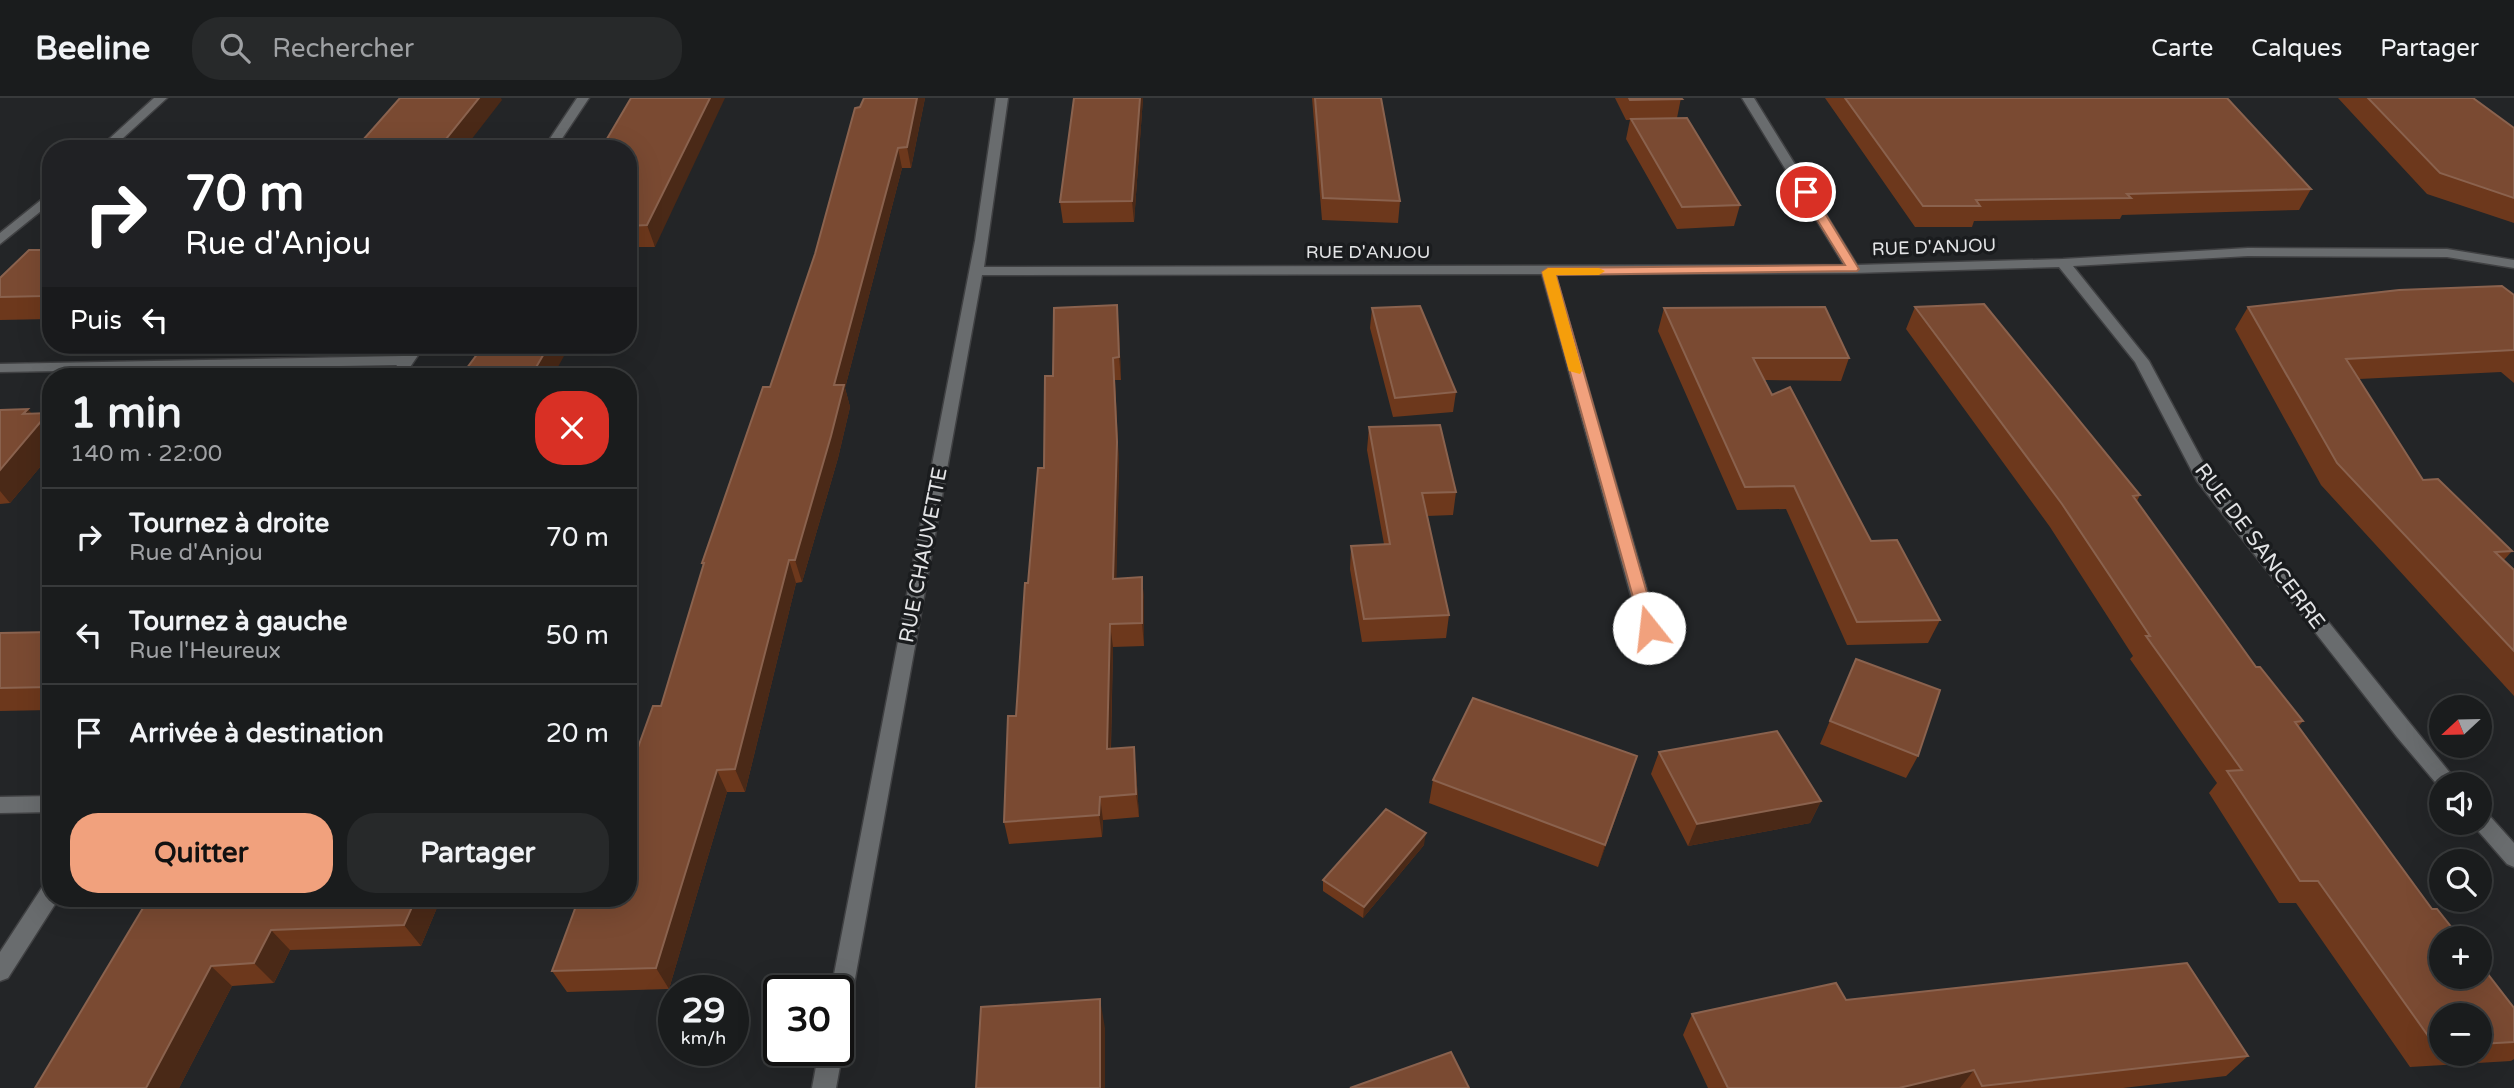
<!DOCTYPE html>
<html lang="fr">
<meta charset="utf-8">
<style>
:root{--surface:#1a1c1d;--page:#27292a;--text:#f1f3f6;--muted:#9fa1a4;--line:#383a3b;--accent:#f1a17d}
body{margin:0;font-family:"Varela Round",sans-serif;background:var(--page);color:var(--text);height:100vh;display:flex;flex-direction:column;font-size:26px;white-space:nowrap}
*{box-sizing:border-box;margin:0}
p{font-size:23px;color:var(--muted)}
.icon{flex:none;width:38px;height:38px;fill:none;stroke:currentColor;stroke-width:2;stroke-linecap:round;stroke-linejoin:round}
.map{position:relative;flex:1;overflow:hidden}
.sheet{position:absolute;left:42px;top:270px;width:595px;height:539px;display:flex;flex-direction:column;background:var(--surface);border-radius:28px;box-shadow:0 7px 28px #0002,0 0 0 2px var(--line)}
.sheet>*{flex:none}
.hud{position:absolute;left:42px;top:42px;width:595px;height:214px;border-radius:28px;box-shadow:0 7px 28px #0002,0 0 0 2px var(--line);background:#202124;color:#fff;overflow:hidden}
.needle{width:46px;rotate:248deg}
.fabs{position:absolute;left:2429px;top:597px;display:grid;gap:14px}
.fabs a{display:grid;place-items:center;width:63px;height:63px;border-radius:50%;background:var(--surface);box-shadow:0 7px 28px #0002,0 0 0 2px var(--line);font-size:35px}
.speed{position:absolute;left:658px;top:877px;display:flex;gap:14px;font-size:35px;font-weight:700;text-align:center}
.speed>*{display:grid;place-content:center;width:91px;height:91px;border-radius:50%;background:var(--surface);box-shadow:0 7px 28px #0002,0 0 0 2px var(--line);line-height:1}
.speed small{font-size:18px;font-weight:400}
.speed .limit{border:4px solid #111;border-radius:10px;background:#fff;color:#111}
.pin{position:absolute;display:grid;place-items:center;width:60px;height:60px;color:#fff;margin:-30px;border:4px solid #fff;border-radius:50%;box-shadow:0 2px 7px #0007}
.me{position:absolute;width:77px;margin:-38px;rotate:344deg;stroke-linejoin:round;filter:drop-shadow(0 0 5px #0008)}
.turn{display:flex;align-items:center;gap:24px;height:147px;padding:0 28px;font-size:32px}
.turn .icon{width:91px;height:91px;stroke-width:2.5}
.turn b{display:block;font-size:49px;line-height:60px}
.then{display:flex;align-items:center;height:66px;padding:0 28px;background:#0003;gap:14px;font-size:26px}
.round{display:grid;place-items:center;flex:none;width:74px;height:74px;border-radius:28px;background:var(--page)}
.headline{display:flex;align-items:center;justify-content:space-between;height:119px;padding:0 28px}
h1{font-size:42px;font-weight:700;line-height:52px}
.primary-button{display:flex;gap:14px;margin-top:auto;padding:14px 28px}
.primary-button a{flex:1;height:80px;border-radius:28px;background:var(--accent);color:#111;font-size:28px;font-weight:700;line-height:80px;text-align:center}
.primary-button a+a{background:var(--page);color:var(--text)}
ul{padding:0;list-style:none}
li{display:flex;align-items:center;gap:21px;height:98px;padding:0 28px;border-top:2px solid var(--line)}
li div{flex:1}
li b{display:block;font-size:26px}
li em{font-style:normal}
header{display:flex;align-items:center;gap:42px;box-sizing:border-box;height:98px;padding:0 35px;background:var(--surface);border-bottom:2px solid var(--line)}
header strong{font-size:33px}
nav{display:flex;gap:38px;margin-inline-start:auto;font-size:24px}
.search{width:490px;height:63px;background:var(--page);display:flex;align-items:center;gap:18px;box-sizing:border-box;padding:0 24px;border-radius:28px;color:var(--muted);font-size:26px}
.map>svg:first-child{display:block}
</style>
<header>
<strong>Beeline</strong>
<div class="search"><svg class="icon" aria-label="search" viewBox="0 0 24 24"><circle cx="10" cy="10" r="6"/><path d="M15 15l6 6"/></svg>Rechercher</div>
<nav><a>Carte</a><a>Calques</a><a>Partager</a></nav>
</header>
<div class="map">
<svg width="2514" height="990" viewBox="0 0 2514 990">
<rect width="100%" height="100%" fill="#232527"/>
<g fill="none" stroke-linecap="round" stroke-linejoin="round">
<defs>
<path id="street" d="M 154,0 L 167,0 L 111,51 L 98,51 Z
M 577,0 L 589,0 L 555,51 L 543,51 Z
M 996,0 L 1008,0 L 984,169 L 1844,167 L 1742,0 L 1754,0 L 1857,167 L 2063,161 L 2248,150 L 2447,151 L 2514,162 L 2514,170 L 2447,159 L 2248,158 L 2073,168 L 2149,263 L 2210,377 L 2459,686 L 2441,686 L 2441,691 L 2397,639 L 2197,383 L 2135,264 L 2059,169 L 1853,175 L 1555,176 L 1658,530 L 1649,537 L 1640,530 L 1542,176 L 982,177 L 849,914 L 846,921 L 838,924 L 838,892 L 831,892 L 975,143 Z
M 51,94 L 51,105 L 0,146 L 0,135 Z
M 411,247 L 425,247 L 404,278 L 390,278 L 397,267 L 0,274 L 0,266 L 403,258 Z
M 51,698 L 51,714 L 0,715 L 0,699 Z
M 2480,713 L 2487,715 L 2514,745 L 2514,769 L 2507,766 L 2473,727 L 2472,724 L 2480,724 Z
M 51,785 L 51,800 L 59,800 L 8,880 L 0,883 L 0,854 L 43,788 Z
M 838,944 L 843,952 L 836,990 L 812,990 L 819,952 L 838,952 Z"/>
</defs>
<!-- street casing -->
<use href="#street" stroke="#404143" stroke-width="3"/>
<!-- street -->
<use href="#street" fill="#696c6e" fill-rule="evenodd"/>
</g>
<!-- wall -->
<path fill="#6d381c" fill-rule="evenodd" d="M 631,0 L 655,149 L 628,149 L 628,51 Z
M 864,0 L 925,0 L 911,70 L 902,70 L 845,290 L 850,309 L 838,360 L 802,484 L 796,485 L 745,694 L 727,694 L 669,891 L 567,894 L 552,873 L 628,800 L 661,608 L 703,468 L 702,465 L 770,289 L 815,156 Z
M 1143,0 L 1134,124 L 1063,125 L 1060,104 Z
M 1312,0 L 1381,0 L 1400,103 L 1398,125 L 1322,122 Z
M 1615,0 L 1681,0 L 1677,20 L 1740,107 L 1734,128 L 1677,131 L 1626,41 L 1630,22 L 1626,22 Z
M 1825,0 L 2227,0 L 2311,91 L 2299,112 L 2122,117 L 2120,121 L 1974,123 L 1972,129 L 1915,129 Z
M 2338,0 L 2473,0 L 2514,30 L 2514,125 L 2427,96 Z
M 51,152 L 51,221 L 0,222 L 0,180 Z
M 2514,197 L 2514,285 L 2501,274 L 2359,281 L 2423,382 L 2512,453 L 2504,462 L 2514,472 L 2514,598 L 2321,387 L 2235,231 L 2248,209 Z
M 1915,209 L 2140,397 L 2137,403 L 2256,569 L 2303,623 L 2298,629 L 2432,811 L 2514,910 L 2514,961 L 2511,963 L 2410,969 L 2296,805 L 2279,805 L 2209,695 L 2217,685 L 2130,561 L 2133,558 L 2050,429 L 1906,231 ZM 2441,917 L 2480,917 L 2480,956 L 2441,956 Z
M 1372,210 L 1456,294 L 1453,314 L 1393,319 L 1370,230 Z
M 1664,210 L 1849,260 L 1841,283 L 1765,282 L 1772,297 L 1871,443 L 1940,522 L 1928,545 L 1847,547 L 1786,411 L 1737,412 L 1658,233 Z
M 1119,230 L 1121,282 L 1115,282 L 1119,367 L 1116,481 L 1142,479 L 1144,502 L 1144,548 L 1113,549 L 1111,650 L 1136,671 L 1139,719 L 1103,722 L 1102,739 L 1009,746 L 1004,724 L 1016,618 L 1028,485 L 1044,370 Z
M 0,312 L 51,318 L 51,356 L 10,405 L 0,406 Z
M 1369,329 L 1456,394 L 1453,417 L 1427,418 L 1449,517 L 1446,540 L 1362,544 L 1350,471 L 1351,448 L 1384,446 L 1367,352 Z
M 51,534 L 51,612 L 0,613 L 0,535 Z
M 1856,561 L 1918,658 L 1906,680 L 1820,646 Z
M 1659,654 L 1821,703 L 1810,725 L 1688,748 L 1651,676 Z
M 1637,658 L 1630,680 L 1598,769 L 1429,705 L 1433,682 Z
M 1424,747 L 1363,820 L 1323,793 L 1323,782 Z
M 149,800 L 441,800 L 421,848 L 290,852 L 274,885 L 232,888 L 179,990 L 35,990 Z
M 1846,902 L 2248,958 L 2226,978 L 2123,990 L 1708,990 L 1683,937 L 1692,916 Z"/>
<!-- shaded-wall -->
<path fill="#4a2917" d="M 479,0 L 501,0 L 502,2 L 464,51 L 438,51 Z
M 710,0 L 725,0 L 655,149 L 647,127 Z
M 917,0 L 925,0 L 911,70 L 907,49 Z
M 1140,0 L 1143,0 L 1134,124 L 1132,103 Z
M 898,50 L 902,70 L 845,290 L 850,309 L 838,360 L 802,484 L 795,462 L 834,287 Z
M 51,191 L 51,208 L 44,198 Z
M 1117,207 L 1119,230 L 1121,282 L 1119,259 Z
M 549,247 L 570,247 L 553,278 L 531,278 Z
M 1113,260 L 1119,367 L 1116,504 L 1113,481 Z
M 28,311 L 40,325 L 48,315 L 51,318 L 51,356 L 10,405 L 0,393 L 0,372 L 23,316 Z
M 789,462 L 796,485 L 745,694 L 735,671 Z
M 1142,479 L 1144,502 L 1144,548 L 1142,525 Z
M 1110,526 L 1113,549 L 1110,673 L 1107,651 Z
M 1134,649 L 1136,671 L 1139,719 L 1136,696 Z
M 1637,658 L 1630,680 L 1598,769 L 1605,747 Z
M 717,672 L 727,694 L 669,891 L 656,870 Z
M 1100,699 L 1103,722 L 1102,739 L 1099,717 Z
M 1821,703 L 1810,725 L 1688,748 L 1697,726 Z
M 1426,735 L 1424,747 L 1363,820 L 1364,809 Z
M 416,800 L 441,800 L 421,848 L 404,827 Z
M 271,832 L 290,852 L 274,885 L 254,865 Z
M 211,868 L 232,888 L 179,990 L 146,990 Z
M 1100,901 L 1105,930 L 1105,990 L 1100,990 Z
M 1974,972 L 1960,990 L 1899,990 Z"/>
<!-- building -->
<path fill="#7a4a32" stroke="#8a624e" stroke-width="2" d="M 400,0 L 479,0 L 438,51 L 355,51 Z
M 631,0 L 710,0 L 647,127 L 628,128 L 628,51 L 601,51 Z
M 864,0 L 917,0 L 907,49 L 898,50 L 834,287 L 844,287 L 831,338 L 795,462 L 789,462 L 735,671 L 717,672 L 656,870 L 552,873 L 579,800 L 628,800 L 628,677 L 653,608 L 661,608 L 704,465 L 702,465 L 763,289 L 770,289 L 815,156 L 855,10 L 860,9 Z
M 1074,0 L 1140,0 L 1132,103 L 1060,104 Z
M 1315,0 L 1381,0 L 1400,103 L 1323,100 Z
M 1629,0 L 1681,0 L 1682,1 L 1630,2 Z
M 1845,0 L 2227,0 L 2311,91 L 2127,96 L 2131,100 L 1976,102 L 1980,108 L 1923,108 Z
M 2368,0 L 2473,0 L 2514,30 L 2514,100 L 2440,75 Z
M 1687,20 L 1740,107 L 1682,109 L 1631,21 Z
M 29,152 L 51,152 L 51,191 L 44,198 L 0,199 L 0,180 Z
M 2502,188 L 2514,197 L 2514,252 L 2346,261 L 2423,382 L 2438,381 L 2512,453 L 2495,454 L 2514,472 L 2514,553 L 2337,365 L 2248,209 L 2399,192 Z
M 1984,206 L 2140,397 L 2133,398 L 2256,569 L 2260,569 L 2303,623 L 2295,624 L 2432,811 L 2437,811 L 2460,840 L 2441,840 L 2441,878 L 2480,878 L 2480,866 L 2514,910 L 2514,944 L 2480,946 L 2480,917 L 2441,917 L 2441,949 L 2436,949 L 2318,783 L 2300,783 L 2227,673 L 2242,672 L 2146,538 L 2150,538 L 2062,406 L 1915,209 Z
M 1117,207 L 1119,259 L 1113,260 L 1117,344 L 1113,481 L 1142,479 L 1142,525 L 1110,526 L 1107,651 L 1134,649 L 1136,696 L 1100,699 L 1099,717 L 1004,724 L 1008,618 L 1016,618 L 1025,485 L 1028,485 L 1038,370 L 1044,370 L 1045,278 L 1053,278 L 1054,210 Z
M 1420,208 L 1456,294 L 1395,300 L 1372,210 Z
M 1825,209 L 1849,260 L 1753,260 L 1772,297 L 1790,289 L 1871,443 L 1897,442 L 1940,522 L 1857,524 L 1794,388 L 1745,389 L 1664,210 Z
M 484,247 L 549,247 L 531,278 L 461,278 Z
M 28,311 L 23,316 L 48,315 L 0,372 L 0,312 Z
M 1440,327 L 1456,394 L 1422,395 L 1449,517 L 1364,521 L 1351,448 L 1390,446 L 1369,329 Z
M 51,534 L 51,587 L 50,589 L 0,590 L 0,535 Z
M 1856,561 L 1940,592 L 1918,658 L 1830,623 Z
M 1473,600 L 1637,658 L 1605,747 L 1433,682 Z
M 1777,633 L 1821,703 L 1697,726 L 1659,654 Z
M 1386,711 L 1426,735 L 1364,809 L 1323,782 Z
M 149,800 L 416,800 L 404,827 L 271,832 L 254,865 L 211,868 L 146,990 L 35,990 Z
M 2187,865 L 2248,958 L 1982,988 L 1974,972 L 1899,990 L 1728,990 L 1692,916 L 1836,885 L 1846,902 Z
M 1100,901 L 1100,990 L 976,990 L 981,909 Z
M 1451,954 L 1469,990 L 1350,990 Z"/>
<!-- route -->
<path fill="#f1a17d" stroke="#9d6951" stroke-width="2" d="M 1802,92 L 1812,94 L 1859,171 L 1857,173 L 1556,177 L 1657,530 L 1649,536 L 1643,535 L 1542,174 L 1548,170 L 1845,167 L 1800,94 Z"/>
<!-- slow -->
<path fill="#f59e0b" d="M 1548,170 L 1599,170 L 1605,173 L 1599,177 L 1556,177 L 1582,273 L 1580,276 L 1569,273 L 1542,174 Z"/>
<g text-anchor="middle" stroke-width="7" stroke-linejoin="round" paint-order="stroke">
<!-- far-street labels -->
<g font-size="18" fill="#e3e4e6" stroke="#1a1c1e">
<text transform="translate(1934 149) rotate(-2)" y="6">RUE D'ANJOU</text>
<text x="1368" y="160">RUE D'ANJOU</text>
</g>
<!-- street labels -->
<g font-size="21" fill="#e3e4e6" stroke="#1a1c1e">
<text transform="translate(2260 448) rotate(53)" y="7">RUE DE SANCERRE</text>
<text transform="translate(923 457) rotate(-79)" y="7">RUE CHAUVETTE</text>
</g>
</g>
</svg>
<div class="fabs">
<a><svg class="needle" viewBox="-14 -14 28 28"><path d="M0-13l5 13h-10z" fill="#e53935"/><path d="M0 13l5-13h-10z" fill="#9fa1a4"/></svg></a>
<a><svg class="icon" aria-label="sound" viewBox="0 0 24 24"><path d="M4 9h4l5-4v14l-5-4H4zM17 9q2 3 0 6"/></svg></a>
<a><svg class="icon" aria-label="search" viewBox="0 0 24 24"><circle cx="10" cy="10" r="6"/><path d="M15 15l6 6"/></svg></a>
<a>+</a>
<a>−</a>
</div>
<div class="speed"><div>29<small>km/h</small></div><div class="limit">30</div></div>
<div class="pin" style="left:1806px;top:94px;background:#d93025"><svg class="icon" aria-label="arrive" viewBox="0 0 24 24"><path d="M6 21V4h12l-3 4 3 4H6"/></svg></div>
<svg class="me" style="left:1649px;top:530px" viewBox="-20 -20 40 40"><circle r="19" fill="#fff"/><path d="M0-13L10 11 0 6-10 11z" fill="#f1a17d"/></svg>
<div class="hud">
<div class="turn"><svg class="icon" aria-label="right" viewBox="0 0 24 24"><path d="M7 20v-9h11M14 6l5 5-5 5"/></svg><div><b>70 m</b>Rue d'Anjou</div></div>
<div class="then">Puis<svg class="icon" aria-label="left" viewBox="0 0 24 24"><path d="M17 20v-9H6M10 6l-5 5 5 5"/></svg></div>
</div>
<section class="sheet">
<div class="headline"><div><h1>1 min</h1><p>140 m · 22:00</p></div><a class="round" style="background:#d93025;color:#fff"><svg class="icon" aria-label="close" viewBox="0 0 24 24"><path d="M6 6l12 12M18 6L6 18"/></svg></a></div>
<ul>
<li><svg class="icon" aria-label="right" viewBox="0 0 24 24"><path d="M7 20v-9h11M14 6l5 5-5 5"/></svg><div><b>Tournez à droite</b><p>Rue d'Anjou</p></div><em>70 m</em></li>
<li><svg class="icon" aria-label="left" viewBox="0 0 24 24"><path d="M17 20v-9H6M10 6l-5 5 5 5"/></svg><div><b>Tournez à gauche</b><p>Rue l'Heureux</p></div><em>50 m</em></li>
<li><svg class="icon" aria-label="arrive" viewBox="0 0 24 24"><path d="M6 21V4h12l-3 4 3 4H6"/></svg><div><b>Arrivée à destination</b></div><em>20 m</em></li>
</ul>
<div class="primary-button"><a>Quitter</a><a>Partager</a></div>
</section>
</div>
